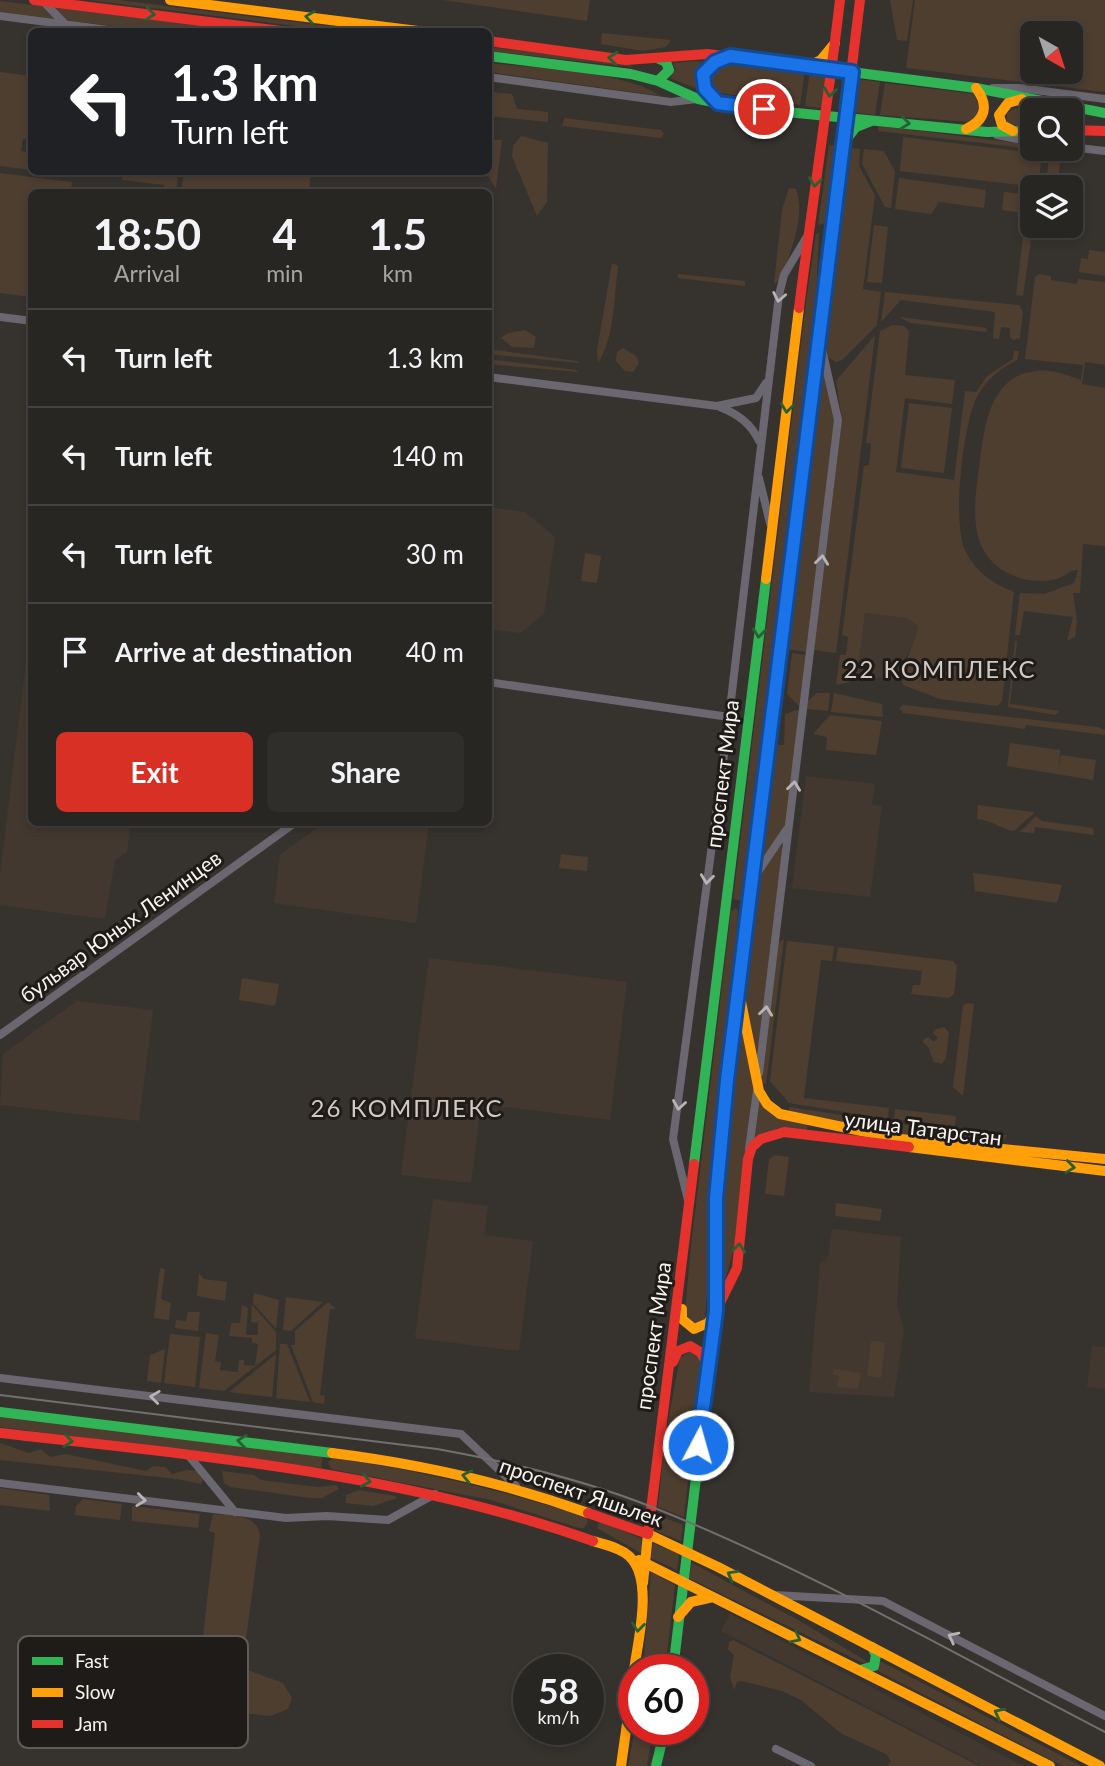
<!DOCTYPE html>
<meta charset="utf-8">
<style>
:root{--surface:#282623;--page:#302e2b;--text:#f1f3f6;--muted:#a5a5a6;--line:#444341;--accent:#d93025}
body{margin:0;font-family:Lato,sans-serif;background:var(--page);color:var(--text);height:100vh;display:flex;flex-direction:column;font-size:26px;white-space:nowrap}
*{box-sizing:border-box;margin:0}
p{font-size:23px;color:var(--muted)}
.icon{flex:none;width:38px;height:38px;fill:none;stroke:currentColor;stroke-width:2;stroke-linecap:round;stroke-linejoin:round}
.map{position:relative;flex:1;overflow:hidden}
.sheet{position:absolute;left:28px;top:189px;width:464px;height:637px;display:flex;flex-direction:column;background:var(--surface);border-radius:10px;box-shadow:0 4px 10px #0003,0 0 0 2px var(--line)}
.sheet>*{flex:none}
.banner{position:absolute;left:28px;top:28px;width:464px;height:147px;border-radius:10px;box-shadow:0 4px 10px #0003,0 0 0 2px var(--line);background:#202124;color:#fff;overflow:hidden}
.needle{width:46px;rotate:141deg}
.tools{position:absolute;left:1020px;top:21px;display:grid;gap:14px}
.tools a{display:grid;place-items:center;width:63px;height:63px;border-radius:10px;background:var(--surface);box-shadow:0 4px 10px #0003,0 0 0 2px var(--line);font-size:35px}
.speed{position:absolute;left:513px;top:1654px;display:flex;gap:14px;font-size:35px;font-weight:700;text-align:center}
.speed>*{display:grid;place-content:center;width:91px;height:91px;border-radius:50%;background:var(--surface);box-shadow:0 4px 10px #0003,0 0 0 2px var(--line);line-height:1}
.speed small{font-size:18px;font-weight:400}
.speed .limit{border:10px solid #d22;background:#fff;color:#111}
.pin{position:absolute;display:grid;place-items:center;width:60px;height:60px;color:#fff;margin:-30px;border:4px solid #fff;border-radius:50%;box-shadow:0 2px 7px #0007}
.me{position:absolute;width:77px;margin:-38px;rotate:6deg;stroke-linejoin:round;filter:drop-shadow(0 0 5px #0008)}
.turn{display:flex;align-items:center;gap:24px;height:147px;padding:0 28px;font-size:32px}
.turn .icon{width:91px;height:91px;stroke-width:2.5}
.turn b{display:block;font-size:49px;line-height:60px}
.eta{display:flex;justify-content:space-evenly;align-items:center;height:119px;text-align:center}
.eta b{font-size:42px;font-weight:700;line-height:49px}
.action{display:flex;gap:14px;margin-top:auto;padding:14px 28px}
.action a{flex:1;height:80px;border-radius:10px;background:var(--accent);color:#fff;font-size:28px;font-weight:700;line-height:80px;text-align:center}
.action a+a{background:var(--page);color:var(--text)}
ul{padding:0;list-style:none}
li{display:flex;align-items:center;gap:21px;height:98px;padding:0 28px;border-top:2px solid var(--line)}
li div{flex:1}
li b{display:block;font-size:26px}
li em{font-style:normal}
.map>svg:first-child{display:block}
</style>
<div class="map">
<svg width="1105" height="1766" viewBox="0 0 1105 1766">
<rect width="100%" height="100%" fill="#36332f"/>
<!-- built -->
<path fill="#43382f" d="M 488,507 L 525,512 L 555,537 L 544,614 L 520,633 L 488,629 Z
M 865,613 L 907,618 L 918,626 L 915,643 L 905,658 L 902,681 L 857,675 Z
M 31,621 L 32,822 L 131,823 L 127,852 L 115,860 L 105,919 L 0,905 L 0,875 Z
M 806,776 L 875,784 L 872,805 L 882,806 L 870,897 L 792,888 Z
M 324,823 L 429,823 L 416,923 L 274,903 L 280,855 Z
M 429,958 L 627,982 L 610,1120 L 481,1104 L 471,1183 L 401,1175 Z
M 77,1001 L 153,1010 L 139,1121 L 0,1105 L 3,1054 Z
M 433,1199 L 488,1206 L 484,1235 L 533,1241 L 519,1351 L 415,1338 Z
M 832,1229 L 901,1237 L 897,1304 L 904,1330 L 894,1397 L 809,1392 L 820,1263 L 828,1258 Z
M 1092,1346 L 1105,1347 L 1105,1389 L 1087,1387 Z
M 730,1614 L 858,1680 L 1024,1766 L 982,1766 L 729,1635 L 721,1631 Z"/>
<!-- green -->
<path fill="#4e3e30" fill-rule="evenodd" d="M 88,0 L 118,0 L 367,31 L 335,31 Z
M 443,0 L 590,0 L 587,21 Z
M 890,0 L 913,0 L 907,41 L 897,40 Z
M 915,0 L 1105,0 L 1105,92 L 906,68 ZM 1071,33 L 1071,72 L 1032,72 L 1032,33 Z
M 0,1 L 240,31 L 153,31 L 0,12 Z
M 602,33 L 671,40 L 666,47 L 643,51 L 601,44 Z
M 488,47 L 630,64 L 632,67 L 488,51 Z
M 696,61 L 702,62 L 697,79 L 702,91 L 670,78 L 675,69 L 673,63 Z
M 488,63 C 533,68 625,71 661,96 L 488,72 Z
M 722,63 L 805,70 L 800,105 L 720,93 C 712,86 708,81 711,70 Z
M 810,71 L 826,74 L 822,108 L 805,106 Z
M 0,72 L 31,76 L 31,139 L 23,139 L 21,151 L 31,153 L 31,170 L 0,166 Z
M 857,79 L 880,82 L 875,115 L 852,112 Z
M 885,83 L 974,94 L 981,111 L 970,122 L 880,115 Z
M 491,92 L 512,94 L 517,109 L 548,112 L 548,122 L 488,116 Z
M 1015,108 L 1032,111 L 1032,129 L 1007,125 L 1007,113 Z
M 564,118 L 661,130 L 664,134 L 660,138 L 562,126 Z
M 879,126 L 1032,145 L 1032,149 L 1042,150 L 878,131 Z
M 521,136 L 548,143 L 547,202 L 537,216 L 512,156 L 513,146 Z
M 903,137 L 1042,154 L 1038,187 L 900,171 Z
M 488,139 L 502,140 L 496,188 L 485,172 L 488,172 Z
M 829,145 L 836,146 L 825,223 L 818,225 Z
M 852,148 L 860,149 L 859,166 L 875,195 L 863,289 L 881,292 L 877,325 L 842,360 L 836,362 L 828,357 L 825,337 Z
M 864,149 L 884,151 L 895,171 L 891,208 L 885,207 L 862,164 Z
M 1049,156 L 1074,159 L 1071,163 L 1060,162 L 1058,180 L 1072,182 L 1071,188 L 1046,187 Z
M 124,172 L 178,176 L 176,192 L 163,192 L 164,185 L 122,180 Z
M 184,172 L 311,172 L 309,192 L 181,192 Z
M 0,173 L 72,182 L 71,192 L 32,192 L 31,297 L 0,293 Z
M 899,178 L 986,190 L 984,208 L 939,202 L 931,214 L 895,209 Z
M 789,188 L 796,189 C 806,219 790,251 781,279 L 774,284 L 782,210 Z
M 1004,192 L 1032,195 L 1032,214 L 1002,210 Z
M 1025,220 L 1032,221 L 1033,226 L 1023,296 L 1016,295 Z
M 874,225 L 888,227 L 882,283 L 867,282 Z
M 819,233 L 815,320 L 744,901 L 733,899 L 807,295 L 816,234 Z
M 1089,250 L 1105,252 L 1105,276 L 1079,272 L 1081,258 L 1088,259 Z
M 612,263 L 618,266 C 614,296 615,337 598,363 L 597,350 Z
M 678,274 L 745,281 L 745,286 L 678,278 Z
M 1039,274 L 1051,276 L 1051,280 L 1077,284 L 1078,279 L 1105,282 L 1105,365 L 1085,362 L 1082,384 L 1105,388 L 1105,546 L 1083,544 L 1080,593 L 1073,593 L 1077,621 L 1075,637 L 1067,641 L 1073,617 L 1024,611 L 1020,635 L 1015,635 L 1020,593 L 1044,594 L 1074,583 L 1078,570 C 1070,570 1070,572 1064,576 C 1050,583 1031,582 1017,577 C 964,557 974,505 980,461 C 985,419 993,366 1050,371 C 1061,372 1071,377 1081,380 L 1083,365 L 1025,359 L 1035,277 Z
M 885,292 L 1019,305 L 1023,312 L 1020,338 L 1013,340 L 1010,337 L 1010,328 L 1001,327 L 999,339 L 993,338 L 995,312 L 901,300 L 881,322 Z
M 899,317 L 987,328 L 986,332 L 911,323 Z
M 892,325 L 904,326 L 909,331 L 905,375 L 955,380 L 952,404 L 905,398 L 896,472 L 954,480 L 965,391 L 976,392 L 987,376 L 1013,359 L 1014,351 L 1019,351 L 1017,360 C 1001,368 987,379 978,395 C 963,421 951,526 966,552 C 977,573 993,584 1014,592 L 1002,701 L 998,706 L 940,699 L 903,685 C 900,663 915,648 918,626 L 906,618 L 865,613 L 857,675 L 849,682 L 836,685 L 840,655 L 846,655 L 848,637 L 842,635 L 864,466 L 869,465 L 871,444 L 866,443 L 880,331 Z
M 525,330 L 536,337 L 534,348 L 512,347 L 501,338 L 508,333 Z
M 875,335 L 836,653 L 814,650 L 842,420 L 836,381 Z
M 623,348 L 636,356 L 639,363 L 633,372 L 625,371 L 616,361 L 617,352 Z
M 488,349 L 577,361 L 579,363 L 488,354 Z
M 822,358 L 835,414 L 807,652 L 786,649 Z
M 488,359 L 576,370 L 578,372 L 488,364 Z
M 909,403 L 952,408 L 944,473 L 901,468 Z
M 585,553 L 601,556 L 597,583 L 581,581 Z
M 1015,641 L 1017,641 L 1010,704 L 1060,711 L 1055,715 L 1008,707 Z
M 792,653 L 807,655 L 800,707 L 787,694 Z
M 817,693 L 830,693 L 828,711 L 807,709 L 808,701 Z
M 834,693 L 882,704 L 883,717 L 831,712 Z
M 904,705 L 1098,727 L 1105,730 L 1105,735 L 1026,725 L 1025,729 L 903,713 L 899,708 Z
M 796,710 L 800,710 L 786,825 L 760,862 L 773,759 L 778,745 L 784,745 L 785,714 Z
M 830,715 L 882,721 L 876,755 L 826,750 L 827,737 L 813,734 Z
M 1010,743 L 1060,750 L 1059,767 L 1061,755 L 1096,760 L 1093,780 L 1007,766 Z
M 978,805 L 1033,812 L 1034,813 L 1014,831 C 1000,829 995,821 977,819 Z
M 1036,816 L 1042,821 L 1093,828 L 1094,835 L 1035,827 L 1034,833 L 1020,832 Z
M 780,846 L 783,848 L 757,1058 L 744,999 L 758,878 Z
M 561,854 L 588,857 L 587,871 L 559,868 Z
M 973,873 L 1062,885 L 1057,903 L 975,891 Z
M 736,908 L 738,911 L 731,1010 L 709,1197 L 711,1256 L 705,1316 L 704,1320 L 692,1324 L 685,1312 L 691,1246 L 731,911 Z
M 784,939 L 766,1084 L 761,1083 L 778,943 Z
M 787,941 L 834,946 L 832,961 L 821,960 L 804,1098 L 889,1108 L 888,1119 L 789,1103 L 770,1081 Z
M 838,947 L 953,961 L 957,966 L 954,994 L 949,998 L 911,994 L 913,985 L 920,985 L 922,971 L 836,961 Z
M 242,978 L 279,984 L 275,1006 L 239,1000 Z
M 967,1003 L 974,1004 L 963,1096 L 953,1087 L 963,1005 Z
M 741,1020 L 754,1081 L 734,1248 L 724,1285 C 717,1195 730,1109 741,1020 Z
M 944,1027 L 949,1033 L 946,1058 L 942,1064 L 934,1062 L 928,1047 L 922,1041 L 928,1037 L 934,1042 L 938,1038 L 933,1033 L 934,1030 Z
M 758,1101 L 808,1122 L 807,1131 L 778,1128 L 753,1140 Z
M 789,1107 L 920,1127 L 1007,1135 L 1001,1144 L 902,1135 L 789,1112 Z
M 895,1109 L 956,1116 L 955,1126 L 894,1119 Z
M 775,1155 L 789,1157 L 784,1196 L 765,1194 L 769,1159 Z
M 836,1203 L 882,1209 L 880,1221 L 835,1216 Z
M 160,1268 L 165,1269 L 161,1299 L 171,1303 L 169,1320 L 154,1318 Z
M 199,1273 L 204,1279 L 227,1282 L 225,1301 L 197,1296 Z
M 254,1293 L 279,1300 L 276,1329 L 253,1303 Z
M 286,1297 L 323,1302 L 291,1331 L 283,1330 Z
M 328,1302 L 336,1309 L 330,1309 L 320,1395 L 325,1396 L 324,1404 L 313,1402 L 291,1345 L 295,1345 L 295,1331 Z
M 242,1305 L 248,1308 L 246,1335 L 258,1335 L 258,1323 L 251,1322 L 252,1305 L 276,1332 L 276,1350 L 224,1391 L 199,1388 L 206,1333 L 219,1335 L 215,1361 L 221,1362 L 220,1370 L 238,1372 L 239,1360 L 244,1360 L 244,1365 L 255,1366 L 258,1344 L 252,1343 L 252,1338 L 229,1336 L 231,1323 L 240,1323 Z
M 188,1312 L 200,1312 L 198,1331 L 175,1328 L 176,1320 L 186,1321 Z
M 170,1334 L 200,1337 L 195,1387 L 164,1383 Z
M 871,1341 L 885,1342 L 881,1378 L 867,1376 Z
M 280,1344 L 287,1344 L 310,1402 L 276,1398 Z
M 165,1349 L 161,1383 L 147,1381 L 150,1355 Z
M 691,1350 L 701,1361 L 684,1517 L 658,1507 L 665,1437 L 680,1358 Z
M 276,1354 L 272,1397 L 229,1392 Z
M 834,1369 L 861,1373 L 858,1389 L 837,1387 L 839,1376 L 833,1375 Z
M 0,1417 L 323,1456 L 321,1468 L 0,1427 Z
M 0,1443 L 29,1453 L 41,1449 L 50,1457 L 66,1454 L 146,1471 L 153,1466 L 165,1467 L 172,1474 L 187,1470 L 197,1471 L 203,1480 L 201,1484 L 177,1479 L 0,1460 Z
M 333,1458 C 420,1470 502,1491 586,1517 L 588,1522 L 584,1528 L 579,1528 L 491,1500 L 331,1469 L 328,1462 Z
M 222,1471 L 254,1475 L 261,1480 L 318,1487 L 336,1485 L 339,1489 L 322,1498 L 310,1498 L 230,1487 L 224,1483 Z
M 0,1488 L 49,1495 L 50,1511 L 0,1505 Z
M 359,1490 L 395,1496 L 397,1498 L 373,1506 L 346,1503 L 346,1495 Z
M 83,1499 L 122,1504 L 120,1520 L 75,1515 L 76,1506 Z
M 132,1506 L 200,1514 L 198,1528 L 132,1521 Z
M 213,1514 C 232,1516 256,1513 260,1535 L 242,1668 L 283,1683 L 292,1698 L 288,1709 L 270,1716 L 209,1709 L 206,1731 L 201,1730 L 205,1706 L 195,1704 L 215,1533 L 209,1531 Z
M 657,1515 L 683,1525 L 681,1541 L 656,1531 Z
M 599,1521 L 642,1539 L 641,1553 L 597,1528 Z
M 653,1543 L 679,1554 L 677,1570 L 651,1558 Z
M 692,1563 L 798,1620 L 868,1662 L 863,1663 L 689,1578 Z
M 651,1572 L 675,1585 L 665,1669 L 643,1669 Z
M 733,1640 L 979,1766 L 888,1766 L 891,1761 L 886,1754 L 842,1734 L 801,1700 L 782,1691 L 742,1681 L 737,1682 L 734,1690 L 730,1677 L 734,1655 L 728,1649 L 729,1642 Z
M 880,1661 L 1081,1766 L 1063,1766 L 876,1670 Z
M 635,1729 L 653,1729 L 647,1766 L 628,1766 Z"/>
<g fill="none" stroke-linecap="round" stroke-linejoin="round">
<!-- street -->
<path stroke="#6b6770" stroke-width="8" d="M 43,1 L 65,24
M 0,16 L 124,32
M 488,77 L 671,102 L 697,99
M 993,88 L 1020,88 L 1105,99
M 997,135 L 1032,142
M 1071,147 L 1105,151
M 0,317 L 32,321
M 488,377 L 717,406 L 756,398 L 766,383
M 720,407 C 737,414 751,423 759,441
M 759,478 L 770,523
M 488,682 L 729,717
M 753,879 L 787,829
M 0,1035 L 296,822
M 759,1073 L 838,420 L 820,340
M 749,1149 L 757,1090
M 688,1200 L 673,1139 L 729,717 L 779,295 L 784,275 L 806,238
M 0,1378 L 461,1434 L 516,1486
M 189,1456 L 235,1512
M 0,1483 L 286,1518 L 327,1516 L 388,1520 L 435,1494
M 774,1595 L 883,1601 L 1105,1716
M 776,1749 L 811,1766"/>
<!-- fast -->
<path stroke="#30b455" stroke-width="10" d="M 488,56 L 631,74 L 658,81 L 698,99 L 738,107 L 987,132 L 1032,131
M 657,58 L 666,62 L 669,70 L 658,81
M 773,62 L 976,88 L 1105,113
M 842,145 L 856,127 L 871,121
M 694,1164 L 766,579
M 0,1412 L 332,1453
M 673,1670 L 716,1311 L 716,1260
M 860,1670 L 874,1666 L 876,1655 L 872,1647
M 656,1766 L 665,1729"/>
<!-- slow -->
<path stroke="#ff9f0a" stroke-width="10" d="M 170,0 L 426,32
M 808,66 L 821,60 L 835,43
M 717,102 L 705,89 L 703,74 L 715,62 L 727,57
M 966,129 C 986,120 989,105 976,88
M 1013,131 L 1002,125 L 999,115 L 1008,103 L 1022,99
M 766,579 L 799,308
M 761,808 L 824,295
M 739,992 L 759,1091 L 767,1104 L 780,1114 L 900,1139 L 1105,1159
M 909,1147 L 1105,1171
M 682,1309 L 682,1319 L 694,1329 L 708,1323 L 716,1311
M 332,1453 C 421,1464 505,1483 588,1513
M 593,1541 C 605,1545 619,1547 629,1556 C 654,1579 638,1640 634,1670
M 639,1560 L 1050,1766
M 643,1583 L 648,1534 L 718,1567 L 1100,1766
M 678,1617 L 691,1602 L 713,1597
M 621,1766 L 634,1674"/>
<!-- jam -->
<path stroke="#e5322d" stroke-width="10" d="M 34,0 L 289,32
M 488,41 L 626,60 L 707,54 L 773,62
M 1071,130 L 1105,131
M 824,295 L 860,0
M 799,308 C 812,205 828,103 840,0
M 716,1260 C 716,1109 742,957 761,808
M 716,1311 L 737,1268 L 748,1159 L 752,1147 L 761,1139 L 784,1132 L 909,1147
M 673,1362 L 678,1351 L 690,1346 L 700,1352 L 708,1364
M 0,1433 C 201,1456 401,1473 593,1541
M 588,1513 L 648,1534 L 694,1164"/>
<!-- tram -->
<path stroke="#726f70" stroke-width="2" d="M 0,1395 L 437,1449 C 510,1462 584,1480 652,1507 C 808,1569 956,1655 1105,1732"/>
</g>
<!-- one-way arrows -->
<defs><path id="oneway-chevron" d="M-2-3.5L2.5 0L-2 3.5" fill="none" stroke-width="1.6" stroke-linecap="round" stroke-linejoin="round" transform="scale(1.75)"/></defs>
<g stroke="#266033">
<use href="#oneway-chevron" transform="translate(150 14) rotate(7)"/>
<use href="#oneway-chevron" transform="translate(310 17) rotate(-172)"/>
<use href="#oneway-chevron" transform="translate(613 58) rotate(-174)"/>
<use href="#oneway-chevron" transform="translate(830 92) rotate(98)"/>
<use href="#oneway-chevron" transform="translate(905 123) rotate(7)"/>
<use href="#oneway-chevron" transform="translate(815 182) rotate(99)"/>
<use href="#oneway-chevron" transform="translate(787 408) rotate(97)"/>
<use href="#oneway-chevron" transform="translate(759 633) rotate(97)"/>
<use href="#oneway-chevron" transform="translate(1070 1167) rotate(7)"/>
<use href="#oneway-chevron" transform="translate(739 1248) rotate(-84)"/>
<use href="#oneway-chevron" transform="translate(68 1441) rotate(7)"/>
<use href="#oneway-chevron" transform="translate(242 1441) rotate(-173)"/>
<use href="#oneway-chevron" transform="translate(467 1476) rotate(-167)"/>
<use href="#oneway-chevron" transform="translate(366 1481) rotate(11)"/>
<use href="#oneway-chevron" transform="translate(732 1575) rotate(-151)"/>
<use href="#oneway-chevron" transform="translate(638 1627) rotate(96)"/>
<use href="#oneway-chevron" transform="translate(796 1638) rotate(27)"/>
<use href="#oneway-chevron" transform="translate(999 1713) rotate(-153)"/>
</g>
<g stroke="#b8b4b6">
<use href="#oneway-chevron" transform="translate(779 297) rotate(101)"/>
<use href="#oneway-chevron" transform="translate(822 560) rotate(-83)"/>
<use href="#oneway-chevron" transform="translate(794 786) rotate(-83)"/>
<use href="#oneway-chevron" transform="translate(707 879) rotate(97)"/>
<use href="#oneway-chevron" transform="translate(766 1011) rotate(-83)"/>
<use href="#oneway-chevron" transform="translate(679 1105) rotate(99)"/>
<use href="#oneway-chevron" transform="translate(155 1397) rotate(-173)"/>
<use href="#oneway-chevron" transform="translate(141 1500) rotate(7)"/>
<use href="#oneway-chevron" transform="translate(953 1637) rotate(-153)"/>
</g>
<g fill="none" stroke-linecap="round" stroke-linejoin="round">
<defs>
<path id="route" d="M 698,1445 L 716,1311 L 716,1198 L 727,1080 L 852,72 L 730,56 L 715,62 L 703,74 L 705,89 L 718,103 L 764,109"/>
</defs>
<!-- route casing -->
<use href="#route" stroke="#114b97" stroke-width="18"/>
<!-- route -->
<use href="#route" stroke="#1a73e8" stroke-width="12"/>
</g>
<g text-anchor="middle" stroke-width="6" stroke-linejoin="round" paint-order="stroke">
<!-- street labels -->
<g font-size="21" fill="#f7f3ef" stroke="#1e1b18">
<text transform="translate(723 774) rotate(-83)" y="7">проспект Мира</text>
<text transform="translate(121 927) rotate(-36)" y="7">бульвар Юных Ленинцев</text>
<text transform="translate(923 1129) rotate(7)" y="7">улица Татарстан</text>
<text transform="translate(654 1336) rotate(-82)" y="7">проспект Мира</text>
<text transform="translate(581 1493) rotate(19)" y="7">проспект Яшьлек</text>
</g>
<!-- quarter labels -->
<g font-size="24" letter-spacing="2" fill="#d2c9c2" stroke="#1e1b18">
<text x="940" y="678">22 КОМПЛЕКС</text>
<text x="407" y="1117">26 КОМПЛЕКС</text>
</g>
</g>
<!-- legend -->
<rect x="18" y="1636" width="230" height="112" rx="10" fill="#1e1b18" stroke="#5f5c58" stroke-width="2"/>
<rect x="32" y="1657" width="31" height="8" fill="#30b455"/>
<rect x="32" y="1688" width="31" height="9" fill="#ff9f0a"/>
<rect x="32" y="1720" width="31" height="8" fill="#e5322d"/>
<g font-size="19" fill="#f7f3ef">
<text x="75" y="1668">Fast</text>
<text x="75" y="1699">Slow</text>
<text x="75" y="1731">Jam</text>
</g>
</svg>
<div class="tools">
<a><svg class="needle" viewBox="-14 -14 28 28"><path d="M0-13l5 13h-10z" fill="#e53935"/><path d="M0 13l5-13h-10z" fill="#a5a5a6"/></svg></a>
<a><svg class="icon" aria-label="search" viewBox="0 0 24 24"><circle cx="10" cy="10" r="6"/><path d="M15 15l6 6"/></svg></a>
<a><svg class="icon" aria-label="layers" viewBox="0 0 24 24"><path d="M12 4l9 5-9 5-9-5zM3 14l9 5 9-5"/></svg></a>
</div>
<div class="speed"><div>58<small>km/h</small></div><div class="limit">60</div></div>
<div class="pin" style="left:764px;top:109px;background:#d93025"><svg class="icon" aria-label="arrive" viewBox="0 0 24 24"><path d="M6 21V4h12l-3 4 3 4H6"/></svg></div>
<svg class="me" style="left:698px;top:1445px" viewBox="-20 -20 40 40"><circle r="17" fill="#1a73e8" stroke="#fff" stroke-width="3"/><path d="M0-11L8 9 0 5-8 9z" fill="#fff"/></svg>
<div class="banner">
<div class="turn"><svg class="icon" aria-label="left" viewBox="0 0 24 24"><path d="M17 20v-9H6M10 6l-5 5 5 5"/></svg><div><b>1.3 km</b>Turn left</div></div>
</div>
<section class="sheet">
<div class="eta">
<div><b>18:50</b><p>Arrival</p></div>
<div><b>4</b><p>min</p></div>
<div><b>1.5</b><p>km</p></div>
</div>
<ul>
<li><svg class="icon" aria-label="left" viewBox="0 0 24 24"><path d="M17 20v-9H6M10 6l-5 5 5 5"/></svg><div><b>Turn left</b></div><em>1.3 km</em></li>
<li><svg class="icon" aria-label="left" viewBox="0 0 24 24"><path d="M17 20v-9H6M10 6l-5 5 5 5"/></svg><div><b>Turn left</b></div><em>140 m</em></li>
<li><svg class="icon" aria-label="left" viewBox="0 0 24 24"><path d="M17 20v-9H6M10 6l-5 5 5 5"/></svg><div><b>Turn left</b></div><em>30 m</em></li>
<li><svg class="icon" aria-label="arrive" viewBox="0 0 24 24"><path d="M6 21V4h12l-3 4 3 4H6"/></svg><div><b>Arrive at destination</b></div><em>40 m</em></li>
</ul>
<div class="action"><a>Exit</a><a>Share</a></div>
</section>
</div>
